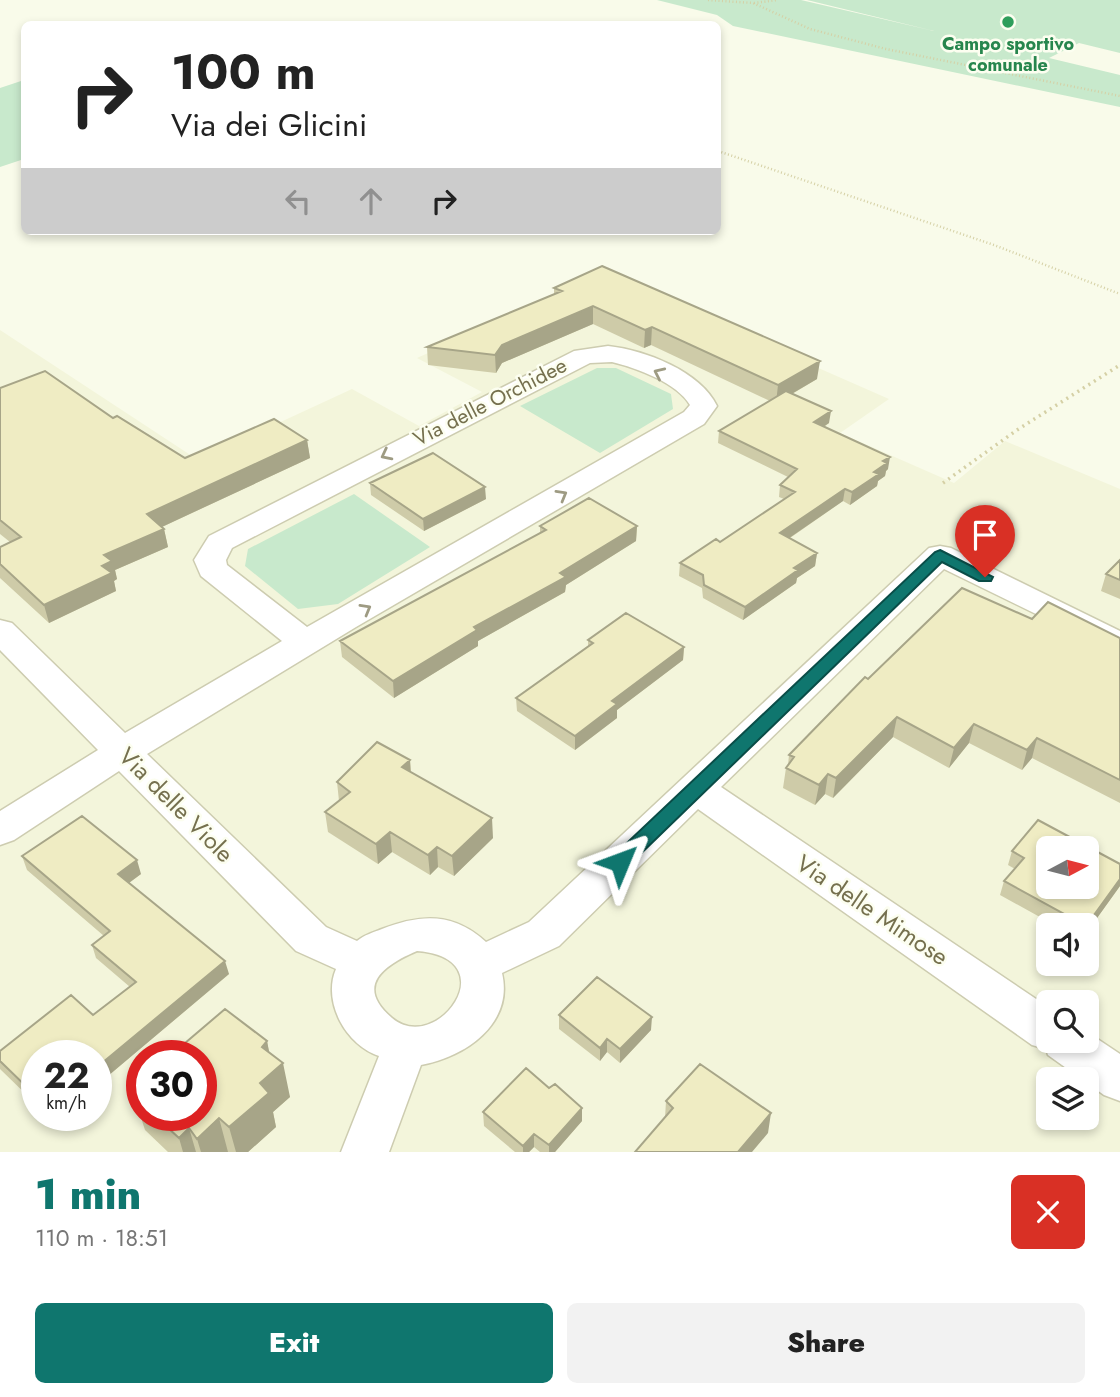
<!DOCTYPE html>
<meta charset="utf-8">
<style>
:root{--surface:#fff;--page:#f2f2f2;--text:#222;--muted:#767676;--accent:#0f766e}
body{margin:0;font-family:Jost,sans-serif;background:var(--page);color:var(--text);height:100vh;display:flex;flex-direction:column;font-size:26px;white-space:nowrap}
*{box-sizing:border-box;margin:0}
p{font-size:23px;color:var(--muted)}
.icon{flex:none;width:38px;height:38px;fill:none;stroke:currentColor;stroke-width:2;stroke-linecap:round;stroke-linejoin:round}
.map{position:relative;height:1152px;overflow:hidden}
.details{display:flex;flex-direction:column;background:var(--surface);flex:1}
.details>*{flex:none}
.guide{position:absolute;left:21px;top:21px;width:700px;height:214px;border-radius:10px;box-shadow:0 4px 10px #0003;background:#fff;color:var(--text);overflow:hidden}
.needle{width:46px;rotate:83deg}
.tools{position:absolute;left:1036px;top:836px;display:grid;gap:14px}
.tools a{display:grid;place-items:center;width:63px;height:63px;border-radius:10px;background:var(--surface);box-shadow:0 4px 10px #0003;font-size:35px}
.speed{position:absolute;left:21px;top:1040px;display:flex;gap:14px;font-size:35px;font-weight:700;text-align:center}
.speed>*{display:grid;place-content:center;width:91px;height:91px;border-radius:50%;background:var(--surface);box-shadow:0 4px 10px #0003;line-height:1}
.speed small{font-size:18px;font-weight:400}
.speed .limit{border:10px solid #d22;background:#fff;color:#111}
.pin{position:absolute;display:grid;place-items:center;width:60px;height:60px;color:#fff;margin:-72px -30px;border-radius:50% 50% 50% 0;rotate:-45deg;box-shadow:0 0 7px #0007}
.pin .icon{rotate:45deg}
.me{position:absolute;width:77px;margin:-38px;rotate:46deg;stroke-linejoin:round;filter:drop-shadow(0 0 5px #0008)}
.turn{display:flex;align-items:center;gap:24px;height:147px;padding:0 35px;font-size:32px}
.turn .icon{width:91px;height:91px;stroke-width:2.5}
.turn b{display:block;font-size:49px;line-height:60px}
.lanes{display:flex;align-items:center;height:66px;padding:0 35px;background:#0003;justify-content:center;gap:35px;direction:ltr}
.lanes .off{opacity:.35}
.round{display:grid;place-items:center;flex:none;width:74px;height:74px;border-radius:10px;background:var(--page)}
.headline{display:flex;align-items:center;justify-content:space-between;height:119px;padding:0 35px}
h1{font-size:42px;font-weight:800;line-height:52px;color:var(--accent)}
.primary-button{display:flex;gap:14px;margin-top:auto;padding:14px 35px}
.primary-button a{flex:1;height:80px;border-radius:10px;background:var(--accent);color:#fff;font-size:28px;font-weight:800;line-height:80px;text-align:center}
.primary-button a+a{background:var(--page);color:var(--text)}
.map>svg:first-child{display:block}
</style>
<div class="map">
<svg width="1120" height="1152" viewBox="0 0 1120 1152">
<rect width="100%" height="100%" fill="#f9fbea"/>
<!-- residential -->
<path fill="#f3f5db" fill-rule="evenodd" d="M 604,274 L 889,399 L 840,433 L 954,483 L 1005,441 L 1120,489 L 1120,1152 L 0,1152 L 0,330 L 198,460 L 352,389 L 419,426 L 482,392 L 417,358 ZM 1048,849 L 1087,849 L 1087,887 L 1048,887 ZM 1048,926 L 1087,926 L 1087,964 L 1048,964 ZM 1048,1003 L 1087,1003 L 1087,1041 L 1048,1041 ZM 37,1055 L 96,1055 L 96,1115 L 37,1115 ZM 142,1055 L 201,1055 L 201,1115 L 142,1115 ZM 1048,1080 L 1087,1080 L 1087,1118 L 1048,1118 Z"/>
<!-- green -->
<path fill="#c8e9cc" d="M 657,0 L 801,0 L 934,31 L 807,0 L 1120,0 L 1120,53 L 1079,43 L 1049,58 L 1120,75 L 1120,107 L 733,26 L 717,15 Z
M 24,80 L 24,159 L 0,167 L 0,88 Z
M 597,368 L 616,368 L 671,394 L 673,409 L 600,453 L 520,406 Z
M 354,494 L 430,547 L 338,604 L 298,609 L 245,566 L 248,549 Z"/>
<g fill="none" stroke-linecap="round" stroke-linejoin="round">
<defs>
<path id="minor" d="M 608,346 C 645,350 700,371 717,406 L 704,424 L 356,627 L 147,754 L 326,927 L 357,941 C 364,935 374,932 382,929 C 421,914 453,912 486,942 L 529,922 L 929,548 L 940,546 L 951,548 L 1120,631 L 1120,655 L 944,569 L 721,787 L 1048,1007 L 1048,1041 L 1087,1041 L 1087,1032 L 1120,1054 L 1120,1101 L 1104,1095 L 1048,1055 L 1046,1049 L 1032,1045 L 698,809 L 559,946 L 502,973 C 514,1024 465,1057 421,1065 L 389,1152 L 341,1152 L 379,1056 C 346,1045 322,1002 336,969 L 296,951 L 119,771 L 14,840 L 0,845 L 0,811 L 98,750 L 0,650 L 0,620 L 12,623 L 125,733 L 282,641 L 201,576 L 194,560 L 209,536 L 574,351 ZM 612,362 C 637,368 677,383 690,405 L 684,412 L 307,627 L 227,565 L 226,560 L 232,548 L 590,363 ZM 417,951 C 508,958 437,1056 392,1018 C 354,986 384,965 417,951 Z"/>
</defs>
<!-- minor casing -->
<use href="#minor" stroke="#cdccb0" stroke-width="3"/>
<!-- path-far1 -->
<path stroke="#d5d0a5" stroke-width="2.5" stroke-dasharray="1 2.5" stroke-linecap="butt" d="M 708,0 L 753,3 L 810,29 L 886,49 L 1120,96
M 754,3 L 777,0
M 718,151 L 994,245 L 1120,294"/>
<!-- path -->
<path stroke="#d5d0a5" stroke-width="3.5" stroke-dasharray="2 4.5" stroke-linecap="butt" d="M 943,483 L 1017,430 L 1120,365"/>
<!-- minor -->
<use href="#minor" fill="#fff" fill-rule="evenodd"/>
</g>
<!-- wall -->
<path fill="#cecba8" d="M 554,288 L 817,379 L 792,394 L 829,423 L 824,427 L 888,469 L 886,471 L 885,476 L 878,481 L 877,486 L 850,505 L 843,501 L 790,538 L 817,553 L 815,566 L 797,578 L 796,583 L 743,620 L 703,598 L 702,588 L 679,576 L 680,563 L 720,542 L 784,499 L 779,497 L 780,485 L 788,477 L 718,443 L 719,431 L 770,401 L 651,345 L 644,348 L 593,324 L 502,363 L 496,373 L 428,365 L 427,347 L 554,294 Z
M 0,388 L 113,418 L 185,458 L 307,440 L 310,458 L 162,527 L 164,529 L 168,547 L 115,570 L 117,579 L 114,581 L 116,591 L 49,623 L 0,578 L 0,547 L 10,542 L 0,534 Z
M 370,483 L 486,499 L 424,531 L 371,495 Z
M 540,526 L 637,526 L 636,541 L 566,585 L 565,592 L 478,641 L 478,646 L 394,698 L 342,657 L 340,641 L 540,533 Z
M 1120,560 L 1120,599 L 1101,591 L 1106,574 Z
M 1032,619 L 1120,638 L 1120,803 L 1032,758 L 1022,770 L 969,743 L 949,768 L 893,737 L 833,798 L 825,794 L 815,805 L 783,788 L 786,768 L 788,765 L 789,755 L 868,679 Z
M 588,640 L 684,647 L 683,660 L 617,710 L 617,718 L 575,750 L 517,711 L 516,698 L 588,646 Z
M 410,760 L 411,772 L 493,838 L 454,876 L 438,867 L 430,875 L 392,852 L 378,864 L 328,832 L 325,812 L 339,801 L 337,782 Z
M 1012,851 L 1120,864 L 1120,886 L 1087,932 L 1087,926 L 1056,926 L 1000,895 L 1004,881 L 1015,869 L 1008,865 Z
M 22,856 L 141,874 L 129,883 L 229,974 L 96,1086 L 96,1055 L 37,1055 L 37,1105 L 0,1069 L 0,1051 L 93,1015 L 130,987 L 96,958 L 92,945 L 104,936 L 27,870 Z
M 559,1015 L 651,1030 L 620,1063 L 607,1052 L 600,1061 L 559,1029 Z
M 267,1041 L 269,1053 L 290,1097 L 273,1112 L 276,1127 L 248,1152 L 168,1152 L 145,1130 L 134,1096 L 142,1089 L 142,1115 L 201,1115 Z
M 549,1088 L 582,1121 L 555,1152 L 540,1152 L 534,1147 L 529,1152 L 515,1152 L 484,1126 L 483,1112 Z
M 666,1101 L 768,1133 L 665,1118 Z"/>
<!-- shaded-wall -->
<path fill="#a7a588" d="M 593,306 L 593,324 L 502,363 L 496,373 L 495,355 L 502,345 Z
M 652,327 L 651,345 L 644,348 L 645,330 Z
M 820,361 L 817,379 L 776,403 L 778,385 Z
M 831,411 L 829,423 L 812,434 L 814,422 Z
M 307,440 L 310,458 L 151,532 L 147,514 Z
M 890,457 L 888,469 L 886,471 L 885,476 L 878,481 L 877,486 L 850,505 L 852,492 L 874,472 L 883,461 Z
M 485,487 L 486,499 L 424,531 L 423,519 Z
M 845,489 L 843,501 L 779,545 L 780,533 Z
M 637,526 L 636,541 L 566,585 L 565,592 L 478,641 L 478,646 L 394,698 L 393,681 L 474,627 L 560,573 Z
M 164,529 L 168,547 L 115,570 L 117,579 L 114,581 L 116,591 L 49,623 L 44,605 L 102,566 L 104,555 Z
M 817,553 L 815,566 L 797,578 L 796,583 L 743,620 L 745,607 L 794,568 Z
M 684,647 L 683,660 L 617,710 L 617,718 L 575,750 L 575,736 L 612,701 Z
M 897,717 L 893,737 L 833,798 L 836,778 Z
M 974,724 L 969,743 L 949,768 L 954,748 Z
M 1037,738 L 1032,758 L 1022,770 L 1027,750 Z
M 410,760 L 411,780 L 402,767 Z
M 828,774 L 825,794 L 815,805 L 819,785 Z
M 492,818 L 493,838 L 454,876 L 452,856 Z
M 390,832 L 392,852 L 378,864 L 376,844 Z
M 437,847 L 438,867 L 430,875 L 428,855 Z
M 137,860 L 141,874 L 122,888 L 118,874 Z
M 1120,879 L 1120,886 L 1087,932 L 1087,926 Z
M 225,961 L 229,974 L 96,1086 L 96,1068 Z
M 652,1017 L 651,1030 L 620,1063 L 620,1049 Z
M 607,1039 L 607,1052 L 600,1061 L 600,1048 Z
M 267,1041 L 273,1071 L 283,1063 L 290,1097 L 273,1112 L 276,1127 L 248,1152 L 236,1152 L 229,1127 L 260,1083 L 262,1047 Z
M 582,1108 L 582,1121 L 555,1152 L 549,1152 L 549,1145 Z
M 771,1113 L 768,1133 L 752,1152 L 738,1152 Z
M 50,1115 L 62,1115 L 53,1122 Z
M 219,1118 L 228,1152 L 201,1152 L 197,1139 Z
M 189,1128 L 196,1152 L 183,1152 L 179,1138 Z
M 534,1134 L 534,1147 L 529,1152 L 523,1152 L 523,1146 Z"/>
<!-- building -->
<path fill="#efecc3" stroke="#a7a588" stroke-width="2" fill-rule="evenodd" d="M 602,266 L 820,361 L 778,385 L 652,327 L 645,330 L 593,306 L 502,345 L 495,355 L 427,347 L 562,291 L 554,288 Z
M 45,371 L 113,418 L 117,416 L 185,458 L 274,419 L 307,440 L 147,514 L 164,529 L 104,555 L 112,561 L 102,566 L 112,573 L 44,605 L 0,564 L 0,547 L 21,537 L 0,520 L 0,388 Z
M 786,391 L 831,411 L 814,422 L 890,457 L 883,461 L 887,463 L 874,472 L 879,474 L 852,492 L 845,489 L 780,533 L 817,553 L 794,568 L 798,570 L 745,607 L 704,585 L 703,575 L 680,563 L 716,539 L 720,542 L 795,492 L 780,485 L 797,469 L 719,431 Z
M 433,453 L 485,487 L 423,519 L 370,483 Z
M 589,498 L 637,526 L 560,573 L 566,577 L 474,627 L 477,630 L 393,681 L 340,641 L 546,530 L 540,526 Z
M 1120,560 L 1120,580 L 1106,574 Z
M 962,588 L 1032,619 L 1048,602 L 1120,638 L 1120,780 L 1037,738 L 1027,750 L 974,724 L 954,748 L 897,717 L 836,778 L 828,774 L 819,785 L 786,768 L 794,757 L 789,755 L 865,677 L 868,679 Z
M 626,613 L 684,647 L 612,701 L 617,704 L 575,736 L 516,698 L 593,643 L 588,640 Z
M 377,742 L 410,760 L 402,767 L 492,818 L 452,856 L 437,847 L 428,855 L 390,832 L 376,844 L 325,812 L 350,792 L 337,782 Z
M 82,816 L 137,860 L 118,874 L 225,961 L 96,1068 L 96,1055 L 37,1055 L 37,1097 L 0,1061 L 0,1051 L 71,995 L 93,1015 L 136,982 L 92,945 L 110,931 L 22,856 Z
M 1038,820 L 1120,864 L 1120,879 L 1086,926 L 1004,881 L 1024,858 L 1012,851 ZM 1048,849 L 1087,849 L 1087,887 L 1048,887 Z
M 597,977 L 652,1017 L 620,1049 L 607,1039 L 600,1048 L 559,1015 Z
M 225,1009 L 267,1041 L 262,1047 L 283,1063 L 260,1083 L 269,1093 L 229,1127 L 219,1118 L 197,1139 L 189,1128 L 179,1138 L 154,1115 L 201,1115 L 201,1055 L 171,1055 Z
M 700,1064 L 771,1113 L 738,1152 L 635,1152 L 673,1108 L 666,1101 Z
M 526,1068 L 549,1088 L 555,1084 L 582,1108 L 549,1145 L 534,1134 L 523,1146 L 483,1112 Z
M 142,1089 L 142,1103 L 134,1096 Z"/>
<!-- one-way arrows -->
<defs><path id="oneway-chevron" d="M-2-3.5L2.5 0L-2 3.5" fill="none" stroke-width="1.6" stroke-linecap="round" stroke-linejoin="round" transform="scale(1.75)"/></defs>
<g stroke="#9e9b83">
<use href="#oneway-chevron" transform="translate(659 373) rotate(-155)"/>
<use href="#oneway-chevron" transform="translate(386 455) rotate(153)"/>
<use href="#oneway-chevron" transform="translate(562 495) rotate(-30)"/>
<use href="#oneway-chevron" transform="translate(366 609) rotate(-30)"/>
</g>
<!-- route -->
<path fill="#0f766e" stroke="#0a4d48" stroke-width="2" d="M 940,550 L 993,577 L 991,581 L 979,581 L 942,562 L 627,867 L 613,867 L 610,862 L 613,856 L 935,552 Z"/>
<!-- markers -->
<circle fill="#2e9e5b" stroke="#fcfef0" stroke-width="2.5" cx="1008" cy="22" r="7"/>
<g text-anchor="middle" stroke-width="5" stroke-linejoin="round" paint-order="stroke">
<!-- far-leisure labels -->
<g font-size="18" font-weight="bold" fill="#27864d" stroke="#fcfef0">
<text x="1008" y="50">Campo sportivo<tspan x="1008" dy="21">comunale</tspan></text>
</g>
<!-- street labels -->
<g font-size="21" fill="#75704e" stroke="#fcfef0">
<text transform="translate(490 402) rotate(-27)" y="7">Via delle Orchidee</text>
</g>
<!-- near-street labels -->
<g font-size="24" fill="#75704e" stroke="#fcfef0">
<text transform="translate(176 805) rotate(45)" y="8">Via delle Viole</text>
<text transform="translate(872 910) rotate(34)" y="8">Via delle Mimose</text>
</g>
</g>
</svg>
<div class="tools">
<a><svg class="needle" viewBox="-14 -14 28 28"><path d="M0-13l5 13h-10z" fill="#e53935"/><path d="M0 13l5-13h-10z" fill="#767676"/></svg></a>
<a><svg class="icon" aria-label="sound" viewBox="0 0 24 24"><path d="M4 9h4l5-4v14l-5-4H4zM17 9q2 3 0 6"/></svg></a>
<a><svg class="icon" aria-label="search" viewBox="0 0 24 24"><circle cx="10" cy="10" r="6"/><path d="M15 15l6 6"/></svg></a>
<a><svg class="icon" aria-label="layers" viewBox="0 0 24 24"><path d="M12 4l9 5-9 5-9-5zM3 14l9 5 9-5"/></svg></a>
</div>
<div class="speed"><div>22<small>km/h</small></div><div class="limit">30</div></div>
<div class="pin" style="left:985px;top:577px;background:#d93025"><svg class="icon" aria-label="arrive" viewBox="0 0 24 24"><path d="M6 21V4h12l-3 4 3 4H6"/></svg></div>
<svg class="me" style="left:620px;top:862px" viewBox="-20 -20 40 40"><path d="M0-17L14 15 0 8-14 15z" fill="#0f766e" stroke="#fff" stroke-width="4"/></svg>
<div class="guide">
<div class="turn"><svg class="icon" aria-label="right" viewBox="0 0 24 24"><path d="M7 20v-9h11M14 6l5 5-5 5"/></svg><div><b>100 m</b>Via dei Glicini</div></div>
<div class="lanes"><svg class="icon off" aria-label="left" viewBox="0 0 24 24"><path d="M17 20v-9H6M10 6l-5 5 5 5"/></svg><svg class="icon off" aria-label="ahead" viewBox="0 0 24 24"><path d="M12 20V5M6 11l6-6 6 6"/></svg><svg class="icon" aria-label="right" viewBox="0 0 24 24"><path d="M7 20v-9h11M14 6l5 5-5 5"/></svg></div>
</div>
</div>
<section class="details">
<div class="headline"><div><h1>1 min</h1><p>110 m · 18:51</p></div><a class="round" style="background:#d93025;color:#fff"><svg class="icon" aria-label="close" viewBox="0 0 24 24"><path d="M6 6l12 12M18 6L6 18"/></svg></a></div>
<div class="primary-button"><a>Exit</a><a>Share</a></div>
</section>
